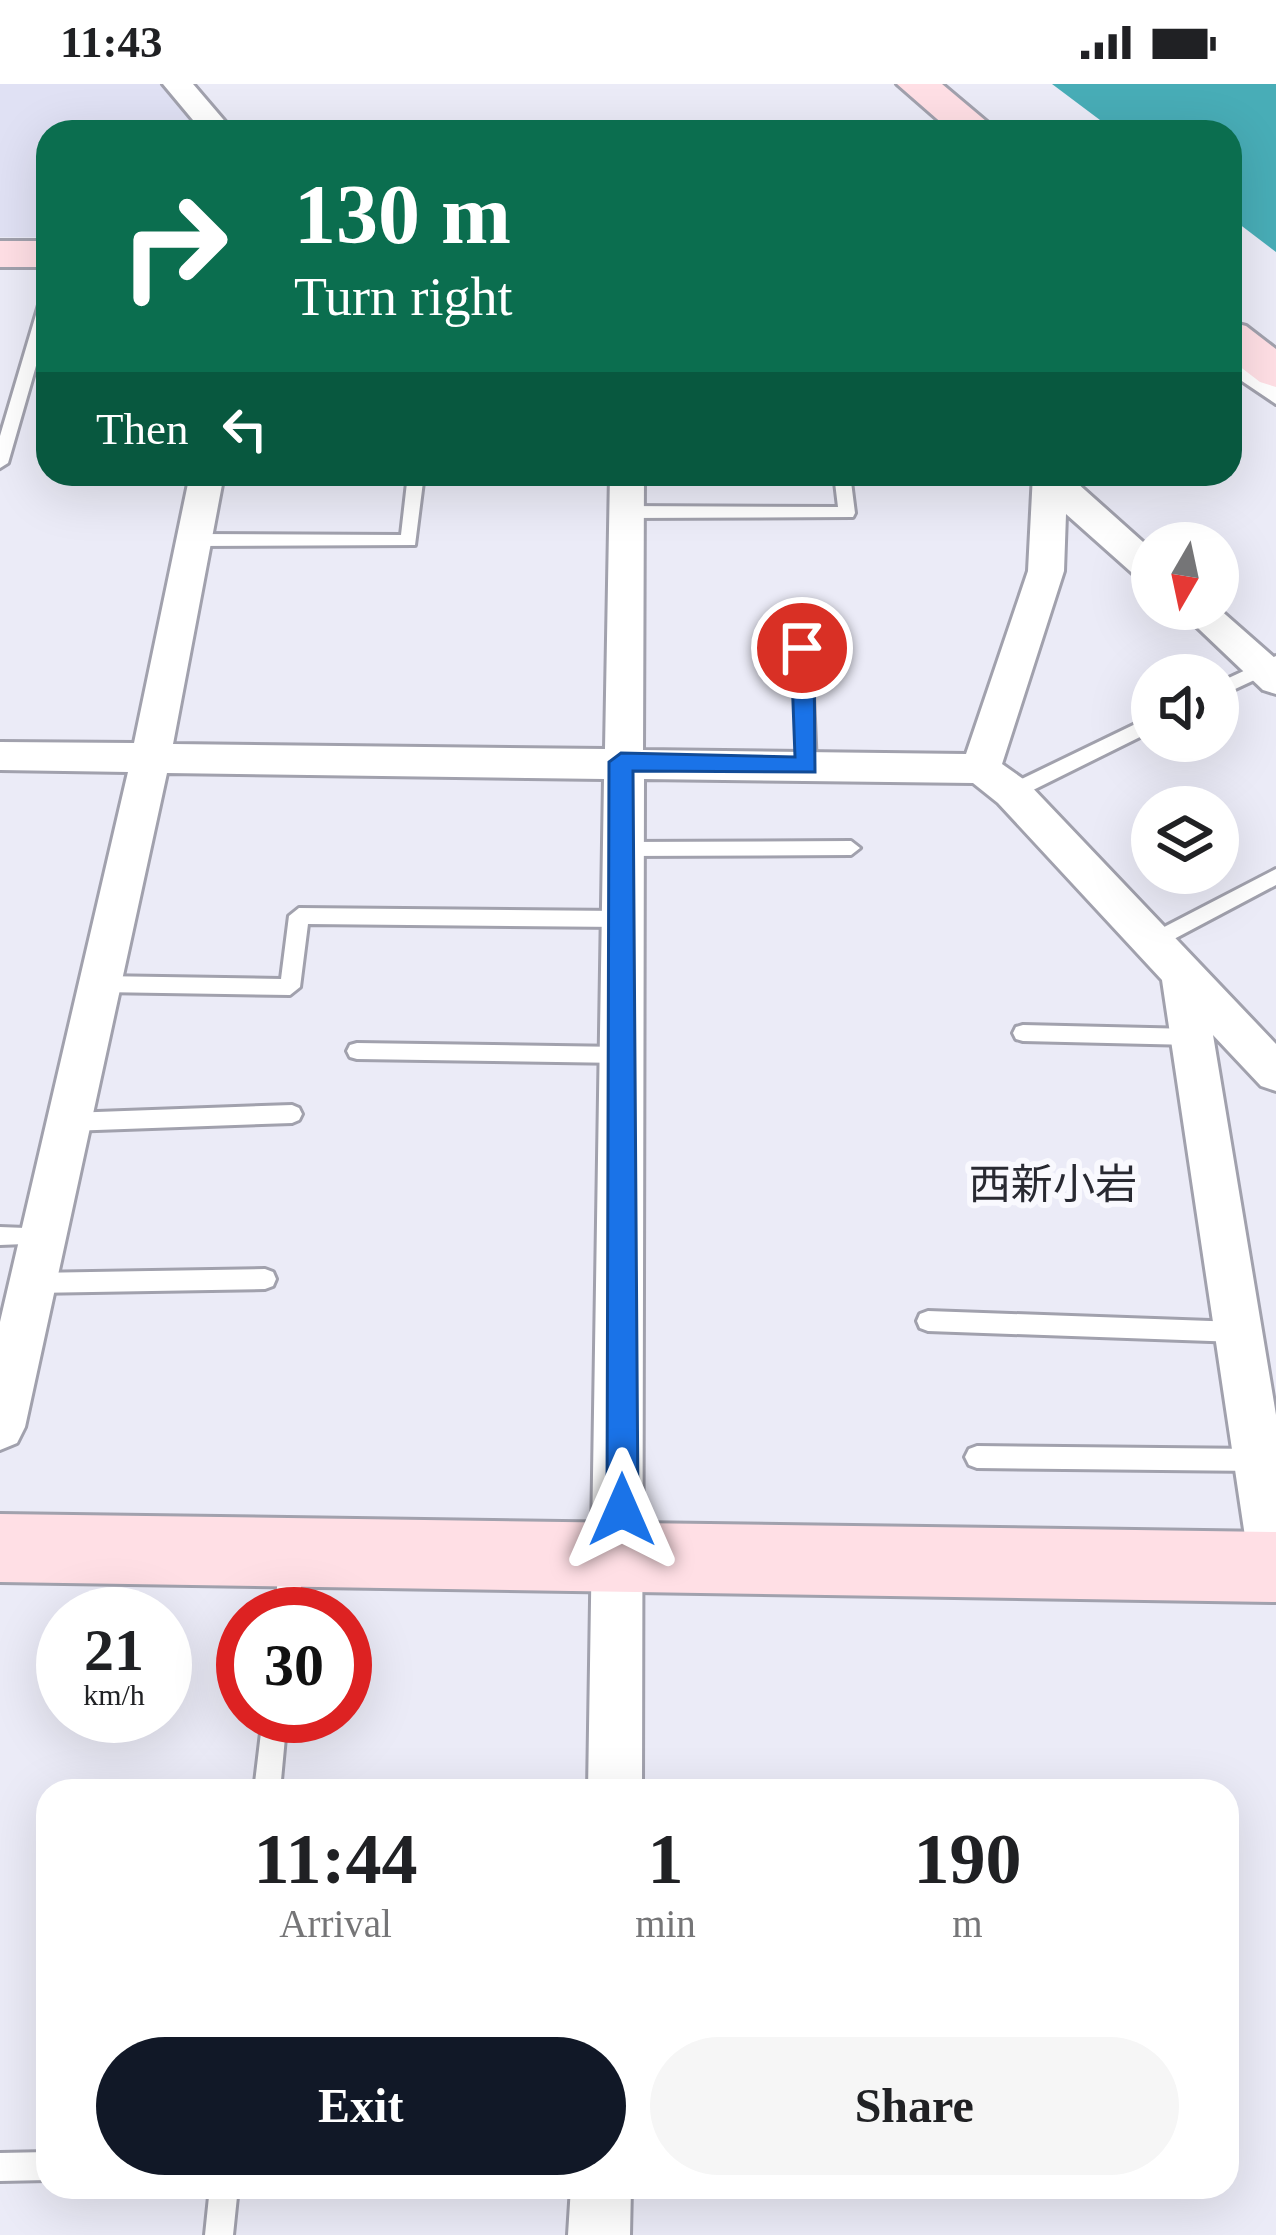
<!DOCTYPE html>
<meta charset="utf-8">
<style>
:root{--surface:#fff;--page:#f6f6f6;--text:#202124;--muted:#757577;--accent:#111827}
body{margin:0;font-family:"Times New Roman","Noto Sans JP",serif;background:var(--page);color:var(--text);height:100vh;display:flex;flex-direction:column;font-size:45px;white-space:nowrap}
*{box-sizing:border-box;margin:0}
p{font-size:39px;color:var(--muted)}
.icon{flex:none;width:66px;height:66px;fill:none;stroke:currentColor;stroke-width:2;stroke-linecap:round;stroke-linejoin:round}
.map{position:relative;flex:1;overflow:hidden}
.panel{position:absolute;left:36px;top:1695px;width:1203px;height:420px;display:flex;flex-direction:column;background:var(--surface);border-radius:36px;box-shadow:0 12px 48px #0002}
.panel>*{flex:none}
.hud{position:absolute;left:36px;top:36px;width:1206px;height:366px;border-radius:36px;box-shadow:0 12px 48px #0002;background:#0b6e4f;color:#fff;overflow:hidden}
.needle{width:78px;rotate:189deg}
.controls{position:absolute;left:1131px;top:438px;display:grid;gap:24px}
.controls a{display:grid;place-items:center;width:108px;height:108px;border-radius:50%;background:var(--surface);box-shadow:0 12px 48px #0002;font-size:60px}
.speed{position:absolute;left:36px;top:1503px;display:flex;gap:24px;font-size:60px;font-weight:700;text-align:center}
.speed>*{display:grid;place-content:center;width:156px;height:156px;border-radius:50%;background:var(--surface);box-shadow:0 12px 48px #0002;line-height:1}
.speed small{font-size:30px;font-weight:400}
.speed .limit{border:18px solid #d22;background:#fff;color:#111}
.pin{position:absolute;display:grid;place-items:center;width:102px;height:102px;color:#fff;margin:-51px;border:6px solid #fff;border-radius:50%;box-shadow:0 3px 12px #0007}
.me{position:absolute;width:132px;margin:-66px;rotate:0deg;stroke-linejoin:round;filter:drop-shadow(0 0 9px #0008)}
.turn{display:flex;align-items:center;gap:42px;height:252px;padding:0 60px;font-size:54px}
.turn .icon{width:156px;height:156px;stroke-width:2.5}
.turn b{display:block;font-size:84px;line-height:102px}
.then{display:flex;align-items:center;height:114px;padding:0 60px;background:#0003;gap:24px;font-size:45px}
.eta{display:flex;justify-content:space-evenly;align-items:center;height:204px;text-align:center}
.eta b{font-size:72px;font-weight:800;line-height:84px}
.button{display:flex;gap:24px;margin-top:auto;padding:24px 60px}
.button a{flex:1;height:138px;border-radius:72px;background:var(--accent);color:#fff;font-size:48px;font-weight:800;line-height:138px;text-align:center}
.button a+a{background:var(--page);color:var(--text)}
.status{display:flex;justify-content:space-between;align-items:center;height:84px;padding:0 60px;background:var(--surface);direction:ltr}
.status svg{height:33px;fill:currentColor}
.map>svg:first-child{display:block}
</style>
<div class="status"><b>11:43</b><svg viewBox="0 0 49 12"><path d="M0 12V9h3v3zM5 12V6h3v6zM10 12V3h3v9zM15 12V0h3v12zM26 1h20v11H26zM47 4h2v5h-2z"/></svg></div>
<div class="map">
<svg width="1276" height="2151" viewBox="0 0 1276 2151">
<rect width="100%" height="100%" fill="#ebebf7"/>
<!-- built -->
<path fill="#e0e1f4" d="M 0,0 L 161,0 L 203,48 L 48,48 L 48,153 L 0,153 Z"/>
<!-- water -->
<path fill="#48adb7" d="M 1052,0 L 1276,0 L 1276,168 L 1230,133 L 1230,48 L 1116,48 Z"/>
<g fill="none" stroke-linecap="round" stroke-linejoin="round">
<defs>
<path id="lane" d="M 48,209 L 48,240 L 8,379 L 0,384 L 0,352 L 41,214 Z
M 408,390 L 424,390 L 415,461 L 194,462 L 186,456 L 194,450 L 401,451 Z
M 834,390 L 850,390 L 855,429 L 853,433 L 626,434 L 618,428 L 626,422 L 838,423 Z
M 802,558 L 811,564 L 816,682 L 807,689 L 798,682 L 793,564 Z
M 1276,572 L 1276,586 L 1218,613 L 1218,599 Z
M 1152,632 L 1152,647 L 1019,713 L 1005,713 L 1003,708 L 1005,703 Z
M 851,757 L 860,764 L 851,771 L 622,772 L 613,765 L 622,758 Z
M 1276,785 L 1276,801 L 1157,864 L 1143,864 L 1140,859 L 1143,854 Z
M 299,824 L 621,827 L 631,835 L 621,843 L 308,840 L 300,903 L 290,911 L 100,908 L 90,900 L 100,892 L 281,895 L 289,832 Z
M 1023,941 L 1192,945 L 1199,947 L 1202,953 L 1199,959 L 1192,961 L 1023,957 L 1016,955 L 1013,949 L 1016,943 Z
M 357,959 L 622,963 L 629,965 L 632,971 L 629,977 L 622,979 L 357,975 L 350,973 L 347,967 L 350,961 Z
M 292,1021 L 299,1024 L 302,1030 L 299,1036 L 292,1039 L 69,1047 L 62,1044 L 59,1038 L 62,1032 L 69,1029 Z
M 0,1143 L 51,1145 L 54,1152 L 51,1159 L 0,1161 Z
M 265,1185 L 273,1188 L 276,1195 L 273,1202 L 265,1205 L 33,1209 L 25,1206 L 22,1199 L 25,1192 L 33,1189 Z
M 928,1227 L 1238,1238 L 1246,1241 L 1249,1248 L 1246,1255 L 1238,1258 L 928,1247 L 920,1244 L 917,1237 L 920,1230 Z
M 977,1362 L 1258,1365 L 1266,1368 L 1270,1376 L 1266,1384 L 1258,1387 L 977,1384 L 969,1381 L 965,1373 L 969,1365 Z
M 292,1465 L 300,1469 L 304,1477 L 298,1530 L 274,1530 L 280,1477 L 284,1469 Z
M 263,1632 L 287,1632 L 280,1707 L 254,1707 Z
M 48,2068 L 48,2096 L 0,2097 L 0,2069 Z
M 210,2103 L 238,2103 L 233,2151 L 205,2151 Z"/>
<path id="street" d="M 163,0 L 193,0 L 234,48 L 203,48 Z
M 1230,262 L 1276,292 L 1276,320 L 1230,289 Z
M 190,390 L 224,390 L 173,660 L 605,665 L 610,390 L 644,390 L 643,666 L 966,670 L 1028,487 L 1033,390 L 1067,390 L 1152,466 L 1152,498 L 1139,495 L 1066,430 L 1064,487 L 1002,680 L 1026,697 L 1276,960 L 1276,1007 L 1261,1002 L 1213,951 L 1276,1331 L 1276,1511 L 1258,1504 L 1250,1486 L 1162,896 L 998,719 L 973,699 L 644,695 L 642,1707 L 588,1707 L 604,695 L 167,689 L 25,1343 L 17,1359 L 0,1366 L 0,1238 L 128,688 L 0,686 L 0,658 L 134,659 Z
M 1218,524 L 1276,575 L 1276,610 L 1263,606 L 1178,525 Z
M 571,2103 L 631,2103 L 630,2151 L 568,2151 Z"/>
<path id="secondary" d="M 897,0 L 942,0 L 999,48 L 952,48 Z
M 0,157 L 48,157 L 48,183 L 0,183 Z
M 1230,238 L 1246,242 L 1276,265 L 1276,303 L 1260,298 L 1230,275 Z
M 0,1430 L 1276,1448 L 1276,1518 L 0,1498 Z"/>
</defs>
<!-- lane casing -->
<use href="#lane" stroke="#a1a1ad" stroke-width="6"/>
<!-- street casing -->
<use href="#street" stroke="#a1a1ad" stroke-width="6"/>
<!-- secondary casing -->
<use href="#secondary" stroke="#a1a1ad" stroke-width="6"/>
<!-- lane -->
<use href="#lane" fill="#fff" fill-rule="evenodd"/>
<!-- street -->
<use href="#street" fill="#fff" fill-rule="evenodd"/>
<!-- secondary -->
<use href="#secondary" fill="#ffdfe5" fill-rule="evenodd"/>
</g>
<!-- route -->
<path fill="#1a73e8" stroke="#114b97" stroke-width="3" d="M 802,556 L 814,564 L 815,688 L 633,687 L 638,1426 L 633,1436 L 622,1440 L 612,1436 L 607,1426 L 609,678 L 621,669 L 795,673 L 791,564 Z"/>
<g text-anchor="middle" stroke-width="12" stroke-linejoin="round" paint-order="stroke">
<!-- quarter labels -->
<g font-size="42" fill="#282931" stroke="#f9f9fe">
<text x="1053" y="1115">西新小岩</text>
</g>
</g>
</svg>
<div class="controls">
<a><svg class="needle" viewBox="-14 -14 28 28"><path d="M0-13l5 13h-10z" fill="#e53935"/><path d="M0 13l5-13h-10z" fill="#757577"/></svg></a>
<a><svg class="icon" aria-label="sound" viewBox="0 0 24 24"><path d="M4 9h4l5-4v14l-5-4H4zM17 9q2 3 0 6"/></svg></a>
<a><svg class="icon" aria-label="layers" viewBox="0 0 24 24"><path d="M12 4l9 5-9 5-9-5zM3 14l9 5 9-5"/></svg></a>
</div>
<div class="speed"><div>21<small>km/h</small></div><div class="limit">30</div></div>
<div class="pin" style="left:802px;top:564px;background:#d93025"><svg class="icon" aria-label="arrive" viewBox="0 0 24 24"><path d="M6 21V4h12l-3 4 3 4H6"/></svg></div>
<svg class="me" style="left:622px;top:1426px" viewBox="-20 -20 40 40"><path d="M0-17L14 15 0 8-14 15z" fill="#1a73e8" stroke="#fff" stroke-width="4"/></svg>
<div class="hud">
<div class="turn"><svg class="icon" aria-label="right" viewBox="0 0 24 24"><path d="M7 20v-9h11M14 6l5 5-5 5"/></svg><div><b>130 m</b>Turn right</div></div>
<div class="then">Then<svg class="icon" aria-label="left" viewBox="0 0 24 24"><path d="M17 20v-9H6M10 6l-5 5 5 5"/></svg></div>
</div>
<section class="panel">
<div class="eta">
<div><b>11:44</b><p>Arrival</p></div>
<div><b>1</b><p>min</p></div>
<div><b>190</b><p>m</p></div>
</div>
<div class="button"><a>Exit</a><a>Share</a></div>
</section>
</div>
